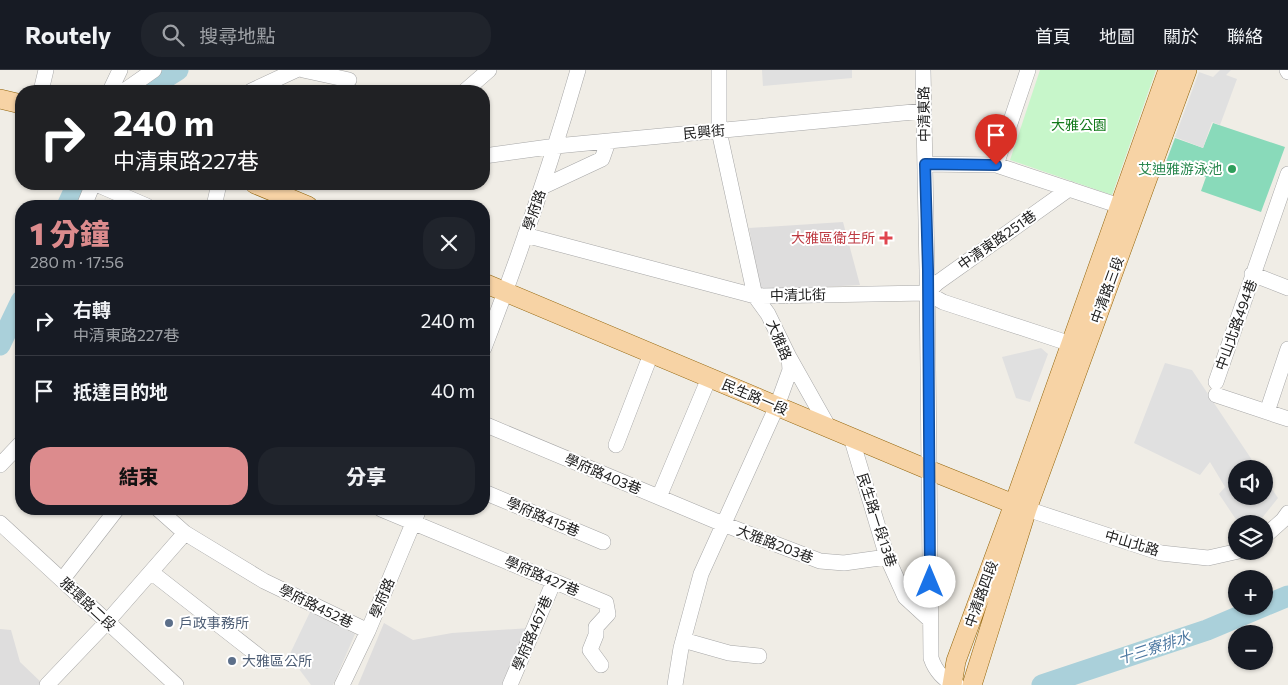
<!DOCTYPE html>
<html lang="zh-TW">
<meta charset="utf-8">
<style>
:root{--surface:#171b24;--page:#20242c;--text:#f1f3f6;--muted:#9ea1a6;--line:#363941;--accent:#dc8b8d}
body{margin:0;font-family:Commissioner,"Noto Sans TC",sans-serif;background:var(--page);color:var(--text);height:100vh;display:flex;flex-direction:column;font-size:19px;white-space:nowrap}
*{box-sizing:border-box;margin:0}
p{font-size:16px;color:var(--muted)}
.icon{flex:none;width:28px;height:28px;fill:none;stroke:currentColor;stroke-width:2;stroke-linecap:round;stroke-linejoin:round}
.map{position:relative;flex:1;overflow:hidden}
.sheet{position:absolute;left:15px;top:130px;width:475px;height:315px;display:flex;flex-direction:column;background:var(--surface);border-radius:20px;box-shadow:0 1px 4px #0004}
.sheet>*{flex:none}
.banner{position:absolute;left:15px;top:15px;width:475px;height:105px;border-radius:20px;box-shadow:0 1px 4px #0004;background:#202124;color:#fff;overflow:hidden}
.buttons{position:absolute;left:1228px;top:390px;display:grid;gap:10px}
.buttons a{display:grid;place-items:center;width:45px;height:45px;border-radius:50%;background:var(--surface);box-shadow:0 1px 4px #0004;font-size:25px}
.pin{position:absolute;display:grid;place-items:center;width:42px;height:42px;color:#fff;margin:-51px -21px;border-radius:50% 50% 50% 0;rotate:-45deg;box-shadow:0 0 5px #0007}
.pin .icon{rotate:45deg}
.me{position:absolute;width:55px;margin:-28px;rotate:0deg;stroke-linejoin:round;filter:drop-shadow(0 0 4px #0008)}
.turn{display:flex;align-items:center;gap:18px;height:105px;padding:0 15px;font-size:22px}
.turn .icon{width:65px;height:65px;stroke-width:2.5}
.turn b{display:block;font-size:35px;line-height:42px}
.round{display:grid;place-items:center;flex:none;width:52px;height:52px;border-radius:20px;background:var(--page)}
.headline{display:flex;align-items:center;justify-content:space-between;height:85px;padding:0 15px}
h1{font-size:30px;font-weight:800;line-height:38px;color:var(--accent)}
.action{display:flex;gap:10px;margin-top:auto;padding:10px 15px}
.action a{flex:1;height:58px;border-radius:20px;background:var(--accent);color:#111;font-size:20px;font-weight:800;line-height:58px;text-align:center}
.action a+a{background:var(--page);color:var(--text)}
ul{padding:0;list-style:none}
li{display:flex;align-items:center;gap:15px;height:70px;padding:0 15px;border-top:1px solid var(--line)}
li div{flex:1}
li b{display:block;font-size:19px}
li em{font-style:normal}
header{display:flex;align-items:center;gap:30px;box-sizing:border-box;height:70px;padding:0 25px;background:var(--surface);border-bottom:1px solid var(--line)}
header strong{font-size:24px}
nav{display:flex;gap:28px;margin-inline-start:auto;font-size:18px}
.search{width:350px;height:45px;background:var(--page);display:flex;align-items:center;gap:12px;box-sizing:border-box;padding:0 18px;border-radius:20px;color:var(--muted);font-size:19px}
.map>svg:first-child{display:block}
</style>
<header>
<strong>Routely</strong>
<div class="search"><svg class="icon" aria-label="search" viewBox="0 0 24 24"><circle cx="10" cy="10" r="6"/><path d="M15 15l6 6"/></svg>搜尋地點</div>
<nav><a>首頁</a><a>地圖</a><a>關於</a><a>聯絡</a></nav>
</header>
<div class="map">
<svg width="1288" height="615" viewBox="0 0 1288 615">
<rect width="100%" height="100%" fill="#f0ede6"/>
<!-- residential -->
<path fill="#dedddd" d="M 843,152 L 860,215 L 760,220 L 749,158 Z
M 384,553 L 413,570 L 452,563 L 530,558 L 505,615 L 358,615 Z
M 0,559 L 11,560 L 20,592 L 44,615 L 0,615 Z"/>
<!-- park -->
<path fill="#c7f6ca" d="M 1040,0 L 1156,0 L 1112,125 L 1010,90 Z"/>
<!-- pitch -->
<path fill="#89daba" d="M 1213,53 L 1285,77 L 1261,142 L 1201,121 L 1206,107 L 1166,92 L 1175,68 L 1203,78 Z"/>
<!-- parking -->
<path fill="#e0e0e0" d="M 762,0 L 852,0 L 852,8 L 763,16 Z
M 1220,0 L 1231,0 L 1226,5 L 1237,9 L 1220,55 L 1212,52 L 1203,78 L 1175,67 L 1199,2 L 1213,7 Z
M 1041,278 L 1048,284 L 1030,332 L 1016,328 L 1002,287 Z
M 1165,293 L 1192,300 L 1258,399 L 1236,399 L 1236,426 L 1264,426 L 1264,407 L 1278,428 L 1262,448 L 1254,454 L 1239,454 L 1219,424 L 1225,417 L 1210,392 L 1200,405 L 1134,373 Z
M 310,542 L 355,564 L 333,615 L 311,615 L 299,599 L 287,590 Z"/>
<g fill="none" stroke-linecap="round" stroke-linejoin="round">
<!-- river -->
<path stroke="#aad0da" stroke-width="21" d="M 145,21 L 178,0
M 67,136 L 77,114
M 0,275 L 21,231
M 1264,536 L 1288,526
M 1042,615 L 1207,560 L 1264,536"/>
<defs>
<path id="minor" d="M 303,0 L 349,10
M 923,0 L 927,200 L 931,588 C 935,600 944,611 957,615
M 1287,0 L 1288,2
M 41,21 L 46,0
M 110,21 L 120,0
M 124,21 L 154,0
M 251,21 L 296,0
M 465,21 L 489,0
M 484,86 L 556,76 L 924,41
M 925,94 L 996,95 L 1120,136
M 996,95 L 1028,0
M 96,114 L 147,136
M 542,117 L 602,89 L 608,72
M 84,136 L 93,114
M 214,136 L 219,114
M 525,165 L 755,226 L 927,223 L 943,232 L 1071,274
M 1252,204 L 1288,218
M 927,223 L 937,213 L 1069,119
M 484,278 C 519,187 551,94 578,0
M 789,287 L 829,358
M 1216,312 L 1288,104
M 1216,325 L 1288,349
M 1267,342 L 1288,279
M 484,354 L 723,454 L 820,491 L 844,493 L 887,487
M 851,367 L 887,487 L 905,527 L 930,550
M 616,375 L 651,284
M 0,395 L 21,373
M 484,422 L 603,472
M 659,427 L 709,308
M 158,439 L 185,463 L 264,511 L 368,561
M 381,439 L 606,533 L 608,544 L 596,557 L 596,565 L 590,580 L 601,595
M 1027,439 L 1161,483 L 1208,488 L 1239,481
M 0,453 L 176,615
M 1264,467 L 1283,450 L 1288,443
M 151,502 L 265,591
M 62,510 L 117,439
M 683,570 L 729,583 L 759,586
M 47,615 L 107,552 L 185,463
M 342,615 L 368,561 L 419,439
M 510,615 L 554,511
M 675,615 L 681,578 L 701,504 L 777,336 L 790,300 L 789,287 L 768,244 L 755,226 L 719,61 L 719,0"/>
<path id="major" d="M 0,29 L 21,34
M 255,114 L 308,136
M 484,213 L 929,400 L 1026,439
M 952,615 L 956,591 L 1014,434 L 1168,0
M 972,615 L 1027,439 L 1187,0"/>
</defs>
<!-- minor casing -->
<use href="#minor" stroke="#a7a7a7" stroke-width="16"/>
<!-- major casing -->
<use href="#major" stroke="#926409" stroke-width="20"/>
<!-- minor -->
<use href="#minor" stroke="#fff" stroke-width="15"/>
<!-- major -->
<use href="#major" stroke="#f7d3a5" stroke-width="19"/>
</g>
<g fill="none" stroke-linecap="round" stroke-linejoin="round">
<defs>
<path id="route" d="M 930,512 L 928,200 L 925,94 L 996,95"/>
</defs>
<!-- route casing -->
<use href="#route" stroke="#114b97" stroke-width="12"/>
<!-- route -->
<use href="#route" stroke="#1a73e8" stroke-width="9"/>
</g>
<!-- markers -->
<circle fill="#2e9e5b" stroke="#fff" stroke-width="2" cx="1232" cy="99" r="5"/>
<path fill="#e0444e" stroke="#fff" stroke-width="2" d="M883.5 160.5h5v5h5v5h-5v5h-5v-5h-5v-5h5z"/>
<g fill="#5c6f8a" stroke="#fff" stroke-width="2">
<circle cx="169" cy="553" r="5"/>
<circle cx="232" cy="591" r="5"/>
</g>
<g text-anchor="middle" stroke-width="4" stroke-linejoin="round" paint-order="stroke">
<!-- street labels -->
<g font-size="14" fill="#202020" stroke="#fff">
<text transform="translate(924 44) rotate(-91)" y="5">中清東路</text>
<text transform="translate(704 62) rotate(-5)" y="5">民興街</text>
<text transform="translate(534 140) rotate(-71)" y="5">學府路</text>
<text transform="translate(997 170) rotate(-35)" y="5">中清東路251巷</text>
<text transform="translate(1107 220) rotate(-70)" y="5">中清路三段</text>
<text transform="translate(798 225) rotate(-1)" y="5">中清北街</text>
<text transform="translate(1236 255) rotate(-70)" y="5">中山北路494巷</text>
<text transform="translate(779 270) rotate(67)" y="5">大雅路</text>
<text transform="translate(755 327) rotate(23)" y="5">民生路一段</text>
<text transform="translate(603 404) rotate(23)" y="5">學府路403巷</text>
<text transform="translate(543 447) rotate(23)" y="5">學府路415巷</text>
<text transform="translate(877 450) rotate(72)" y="5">民生路一段13巷</text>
<text transform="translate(1132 473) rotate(17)" y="5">中山北路</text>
<text transform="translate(775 474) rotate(21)" y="5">大雅路203巷</text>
<text transform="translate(542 506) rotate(23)" y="5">學府路427巷</text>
<text transform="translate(981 524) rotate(-70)" y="5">中清路四段</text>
<text transform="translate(382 528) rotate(-67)" y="5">學府路</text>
<text transform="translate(88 534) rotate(43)" y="5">雅環路二段</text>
<text transform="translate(316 536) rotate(26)" y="5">學府路452巷</text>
<text transform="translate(532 563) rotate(-67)" y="5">學府路467巷</text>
</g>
<!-- park labels -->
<g font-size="14" fill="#12791a" stroke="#fff">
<text x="1079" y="60">大雅公園</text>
</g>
<!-- leisure labels -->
<g font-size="14" fill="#27864d" stroke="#fff" text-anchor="end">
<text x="1222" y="104">艾迪雅游泳池</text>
</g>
<!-- health labels -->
<g font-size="14" fill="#be3a42" stroke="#fff" text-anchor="end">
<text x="875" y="173">大雅區衛生所</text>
</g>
<!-- service labels -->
<g font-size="14" fill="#4e5e75" stroke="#fff" text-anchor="start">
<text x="179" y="558">戶政事務所</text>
<text x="242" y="596">大雅區公所</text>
</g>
<!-- water labels -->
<g font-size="15" font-style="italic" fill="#4e79a2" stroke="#fff">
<text transform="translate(1154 578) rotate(-18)" y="5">十三寮排水</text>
</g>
</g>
</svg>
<div class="buttons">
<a><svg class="icon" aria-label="sound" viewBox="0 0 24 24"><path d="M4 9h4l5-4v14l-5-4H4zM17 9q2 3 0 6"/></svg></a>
<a><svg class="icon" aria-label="layers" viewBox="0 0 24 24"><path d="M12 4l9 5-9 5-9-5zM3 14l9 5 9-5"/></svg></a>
<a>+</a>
<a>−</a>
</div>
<div class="pin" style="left:996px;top:95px;background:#d93025"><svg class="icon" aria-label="arrive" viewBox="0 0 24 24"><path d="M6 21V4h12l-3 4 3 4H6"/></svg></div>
<svg class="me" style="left:930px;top:512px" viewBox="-20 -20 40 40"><circle r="19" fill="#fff"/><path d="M0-13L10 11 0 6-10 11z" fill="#1a73e8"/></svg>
<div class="banner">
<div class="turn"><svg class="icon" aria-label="right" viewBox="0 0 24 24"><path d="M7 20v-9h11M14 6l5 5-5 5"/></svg><div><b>240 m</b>中清東路227巷</div></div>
</div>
<section class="sheet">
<div class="headline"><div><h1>1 分鐘</h1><p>280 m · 17:56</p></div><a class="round"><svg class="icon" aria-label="close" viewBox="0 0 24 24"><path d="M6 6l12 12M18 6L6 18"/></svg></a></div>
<ul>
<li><svg class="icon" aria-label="right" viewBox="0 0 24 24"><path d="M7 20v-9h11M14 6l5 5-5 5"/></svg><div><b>右轉</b><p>中清東路227巷</p></div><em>240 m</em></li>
<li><svg class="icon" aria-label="arrive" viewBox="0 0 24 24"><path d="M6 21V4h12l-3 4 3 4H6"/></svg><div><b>抵達目的地</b></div><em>40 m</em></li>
</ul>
<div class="action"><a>結束</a><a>分享</a></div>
</section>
</div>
